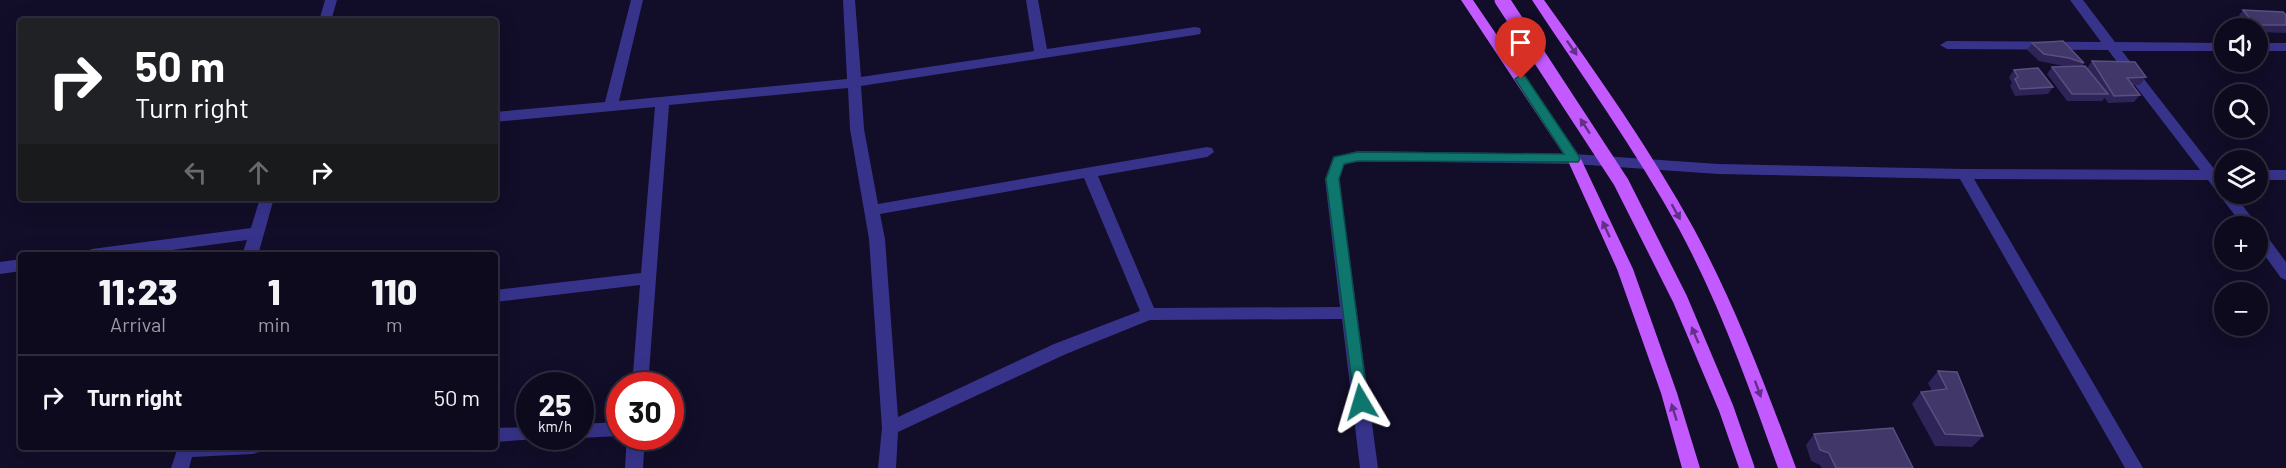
<!DOCTYPE html>
<meta charset="utf-8">
<style>
:root{--surface:#0e0a1e;--page:#1c182b;--text:#f1f3f6;--muted:#9b9aa4;--line:#2e2b3c}
body{margin:0;font-family:Barlow,sans-serif;background:var(--page);color:var(--text);height:100vh;display:flex;flex-direction:column;font-size:22px;white-space:nowrap}
*{box-sizing:border-box;margin:0}
p{font-size:20px;color:var(--muted)}
.icon{flex:none;width:33px;height:33px;fill:none;stroke:currentColor;stroke-width:2;stroke-linecap:round;stroke-linejoin:round}
.map{position:relative;flex:1;overflow:hidden}
.panel{position:absolute;left:18px;top:252px;width:480px;height:198px;display:flex;flex-direction:column;background:var(--surface);border-radius:6px;box-shadow:0 6px 24px #0002,0 0 0 2px var(--line)}
.panel>*{flex:none}
.banner{position:absolute;left:18px;top:18px;width:480px;height:183px;border-radius:6px;box-shadow:0 6px 24px #0002,0 0 0 2px var(--line);background:#202124;color:#fff;overflow:hidden}
.controls{position:absolute;left:2214px;top:18px;display:grid;gap:12px}
.controls a{display:grid;place-items:center;width:54px;height:54px;border-radius:50%;background:var(--surface);box-shadow:0 6px 24px #0002,0 0 0 2px var(--line);font-size:30px}
.speed{position:absolute;left:516px;top:372px;display:flex;gap:12px;font-size:30px;font-weight:700;text-align:center}
.speed>*{display:grid;place-content:center;width:78px;height:78px;border-radius:50%;background:var(--surface);box-shadow:0 6px 24px #0002,0 0 0 2px var(--line);line-height:1}
.speed small{font-size:15px;font-weight:400}
.speed .limit{border:9px solid #d22;background:#fff;color:#111}
.pin{position:absolute;display:grid;place-items:center;width:51px;height:51px;color:#fff;margin:-62px -26px;border-radius:50% 50% 50% 0;rotate:-45deg;box-shadow:0 0 6px #0007}
.pin .icon{rotate:45deg}
.me{position:absolute;width:66px;margin:-33px;rotate:353deg;stroke-linejoin:round;filter:drop-shadow(0 0 4px #0008)}
.turn{display:flex;align-items:center;gap:21px;height:126px;padding:0 18px;font-size:27px}
.turn .icon{width:78px;height:78px;stroke-width:2.5}
.turn b{display:block;font-size:42px;line-height:51px}
.lanes{display:flex;align-items:center;height:57px;padding:0 18px;background:#0003;justify-content:center;gap:30px;direction:ltr}
.lanes .off{opacity:.35}
.eta{display:flex;justify-content:space-evenly;align-items:center;height:102px;text-align:center}
.eta b{font-size:36px;font-weight:800;line-height:42px}
ul{padding:0;list-style:none}
li{display:flex;align-items:center;gap:18px;height:84px;padding:0 18px;border-top:2px solid var(--line)}
li div{flex:1}
li b{display:block;font-size:22px}
li em{font-style:normal}
.map>svg:first-child{display:block}
</style>
<div class="map">
<svg width="2286" height="468" viewBox="0 0 2286 468">
<rect width="100%" height="100%" fill="#120d28"/>
<g fill="none" stroke-linecap="round" stroke-linejoin="round">
<!-- minor -->
<path fill="#37338b" fill-rule="evenodd" d="M 325,0 L 337,0 L 331,21 L 319,21 Z
M 631,0 L 643,0 L 619,101 L 847,79 L 843,0 L 855,0 L 861,77 L 1034,51 L 1026,0 L 1038,0 L 1047,49 L 1195,27 L 1200,28 L 1201,31 L 1200,34 L 1195,35 L 861,86 L 864,129 L 878,204 L 1207,147 L 1212,148 L 1214,152 L 1207,157 L 1098,176 L 1154,308 L 1340,307 L 1325,179 L 1333,157 L 1358,151 L 1574,154 L 1718,164 L 1964,169 L 2200,170 L 2108,50 L 1947,49 L 1940,45 L 1947,41 L 2101,42 L 2070,0 L 2083,0 L 2115,42 L 2224,43 L 2224,51 L 2122,51 L 2215,170 L 2224,170 L 2224,194 L 2234,194 L 2258,226 L 2243,226 L 2208,180 L 1974,179 L 2143,468 L 2125,468 L 1960,179 L 1718,174 L 1574,164 L 1358,161 L 1344,165 L 1339,179 L 1378,468 L 1360,468 L 1342,319 L 1150,320 L 1066,354 L 898,432 L 896,468 L 878,468 L 882,428 L 869,239 L 850,129 L 848,88 L 669,105 L 648,386 L 632,386 L 640,285 L 495,302 L 495,290 L 641,273 L 655,107 L 495,122 L 495,112 L 605,102 ZM 1084,178 L 1140,311 L 1054,344 L 898,417 L 885,239 L 880,214 Z
M 2258,43 L 2286,43 L 2286,51 L 2258,51 Z
M 2258,170 L 2286,170 L 2286,180 L 2258,180 Z
M 260,198 L 274,198 L 258,255 L 242,255 L 247,240 L 135,255 L 84,255 L 87,251 L 92,249 L 251,228 Z
M 2258,229 L 2263,231 L 2286,262 L 2286,280 L 2281,278 L 2258,246 Z
M 21,259 L 21,271 L 0,274 L 0,262 Z
M 620,422 L 620,436 L 580,438 L 575,436 L 580,436 L 580,424 Z
M 530,427 L 530,436 L 537,436 L 536,439 L 495,442 L 495,428 Z
M 627,436 L 645,436 L 643,468 L 625,468 Z
M 178,447 L 262,447 L 259,452 L 253,454 L 192,457 L 189,468 L 171,468 Z"/>
<!-- primary -->
<path fill="#c35aff" fill-rule="evenodd" d="M 1461,0 L 1473,0 L 1581,159 L 1633,269 L 1677,393 L 1700,468 L 1682,468 L 1661,393 L 1617,269 L 1568,161 Z
M 1532,0 L 1544,0 C 1597,74 1650,149 1694,229 C 1735,305 1766,387 1796,468 L 1778,468 C 1749,387 1720,305 1679,229 C 1635,149 1582,76 1532,0 Z"/>
<!-- primary-bridge -->
<path stroke="#c35aff" stroke-width="15" d="M 1502,0 L 1621,182 L 1680,299 L 1726,408 L 1747,468"/>
</g>
<!-- wall -->
<path fill="#2f2457" d="M 2243,10 L 2286,15 L 2286,33 L 2258,32 L 2258,28 L 2247,28 L 2238,17 Z
M 2032,43 L 2084,63 L 2082,66 L 2087,68 L 2092,61 L 2146,77 L 2140,85 L 2132,85 L 2140,95 L 2134,102 L 2108,103 L 2105,98 L 2102,101 L 2067,101 L 2047,74 L 2052,67 L 2068,67 L 2039,61 L 2027,50 Z
M 2014,70 L 2053,87 L 2048,94 L 2015,96 L 2010,86 L 2012,83 L 2009,77 Z
M 1938,371 L 1983,436 L 1972,447 L 1935,446 L 1912,404 L 1921,392 L 1932,391 L 1928,383 Z
M 1814,434 L 1913,468 L 1822,468 L 1820,465 L 1811,461 L 1806,445 Z"/>
<!-- building -->
<path fill="#413769" stroke="#594f80" stroke-width="1.5" d="M 2243,10 L 2283,12 L 2286,15 L 2286,25 L 2255,25 Z
M 2063,41 L 2084,63 L 2069,58 L 2044,54 L 2032,43 Z
M 2092,61 L 2135,62 L 2146,77 L 2127,78 L 2140,95 L 2114,96 Z
M 2085,66 L 2108,94 L 2072,94 L 2052,67 Z
M 2038,68 L 2053,87 L 2020,89 L 2015,79 L 2018,77 L 2014,70 Z
M 1938,371 L 1957,372 L 1983,436 L 1945,434 L 1921,392 L 1947,389 Z
M 1893,428 L 1913,468 L 1836,468 L 1829,453 L 1820,450 L 1814,434 Z"/>
<!-- one-way arrows -->
<defs><path id="oneway-solid" d="M-6-.8H1V-3.2L6.5 0L1 3.2V.8H-6Z" transform="scale(1.5)"/></defs>
<g fill="#623089">
<use href="#oneway-solid" transform="translate(1572 48) rotate(55)"/>
<use href="#oneway-solid" transform="translate(1585 126) rotate(-123)"/>
<use href="#oneway-solid" transform="translate(1676 212) rotate(61)"/>
<use href="#oneway-solid" transform="translate(1606 229) rotate(-115)"/>
<use href="#oneway-solid" transform="translate(1695 335) rotate(-113)"/>
<use href="#oneway-solid" transform="translate(1758 389) rotate(70)"/>
<use href="#oneway-solid" transform="translate(1674 412) rotate(-107)"/>
</g>
<!-- route -->
<path fill="#0f766e" stroke="#0a4d48" stroke-width="1.5" d="M 1521,75 L 1525,76 L 1578,155 L 1580,159 L 1578,162 L 1358,161 L 1344,164 L 1339,179 L 1368,402 L 1366,406 L 1361,408 L 1355,406 L 1326,179 L 1334,157 L 1358,152 L 1564,154 L 1515,79 Z"/>
</svg>
<div class="controls">
<a><svg class="icon" aria-label="sound" viewBox="0 0 24 24"><path d="M4 9h4l5-4v14l-5-4H4zM17 9q2 3 0 6"/></svg></a>
<a><svg class="icon" aria-label="search" viewBox="0 0 24 24"><circle cx="10" cy="10" r="6"/><path d="M15 15l6 6"/></svg></a>
<a><svg class="icon" aria-label="layers" viewBox="0 0 24 24"><path d="M12 4l9 5-9 5-9-5zM3 14l9 5 9-5"/></svg></a>
<a>+</a>
<a>−</a>
</div>
<div class="speed"><div>25<small>km/h</small></div><div class="limit">30</div></div>
<div class="pin" style="left:1521px;top:79px;background:#d93025"><svg class="icon" aria-label="arrive" viewBox="0 0 24 24"><path d="M6 21V4h12l-3 4 3 4H6"/></svg></div>
<svg class="me" style="left:1361px;top:402px" viewBox="-20 -20 40 40"><path d="M0-17L14 15 0 8-14 15z" fill="#0f766e" stroke="#fff" stroke-width="4"/></svg>
<div class="banner">
<div class="turn"><svg class="icon" aria-label="right" viewBox="0 0 24 24"><path d="M7 20v-9h11M14 6l5 5-5 5"/></svg><div><b>50 m</b>Turn right</div></div>
<div class="lanes"><svg class="icon off" aria-label="left" viewBox="0 0 24 24"><path d="M17 20v-9H6M10 6l-5 5 5 5"/></svg><svg class="icon off" aria-label="ahead" viewBox="0 0 24 24"><path d="M12 20V5M6 11l6-6 6 6"/></svg><svg class="icon" aria-label="right" viewBox="0 0 24 24"><path d="M7 20v-9h11M14 6l5 5-5 5"/></svg></div>
</div>
<section class="panel">
<div class="eta">
<div><b>11:23</b><p>Arrival</p></div>
<div><b>1</b><p>min</p></div>
<div><b>110</b><p>m</p></div>
</div>
<ul>
<li><svg class="icon" aria-label="right" viewBox="0 0 24 24"><path d="M7 20v-9h11M14 6l5 5-5 5"/></svg><div><b>Turn right</b></div><em>50 m</em></li>
</ul>
</section>
</div>
